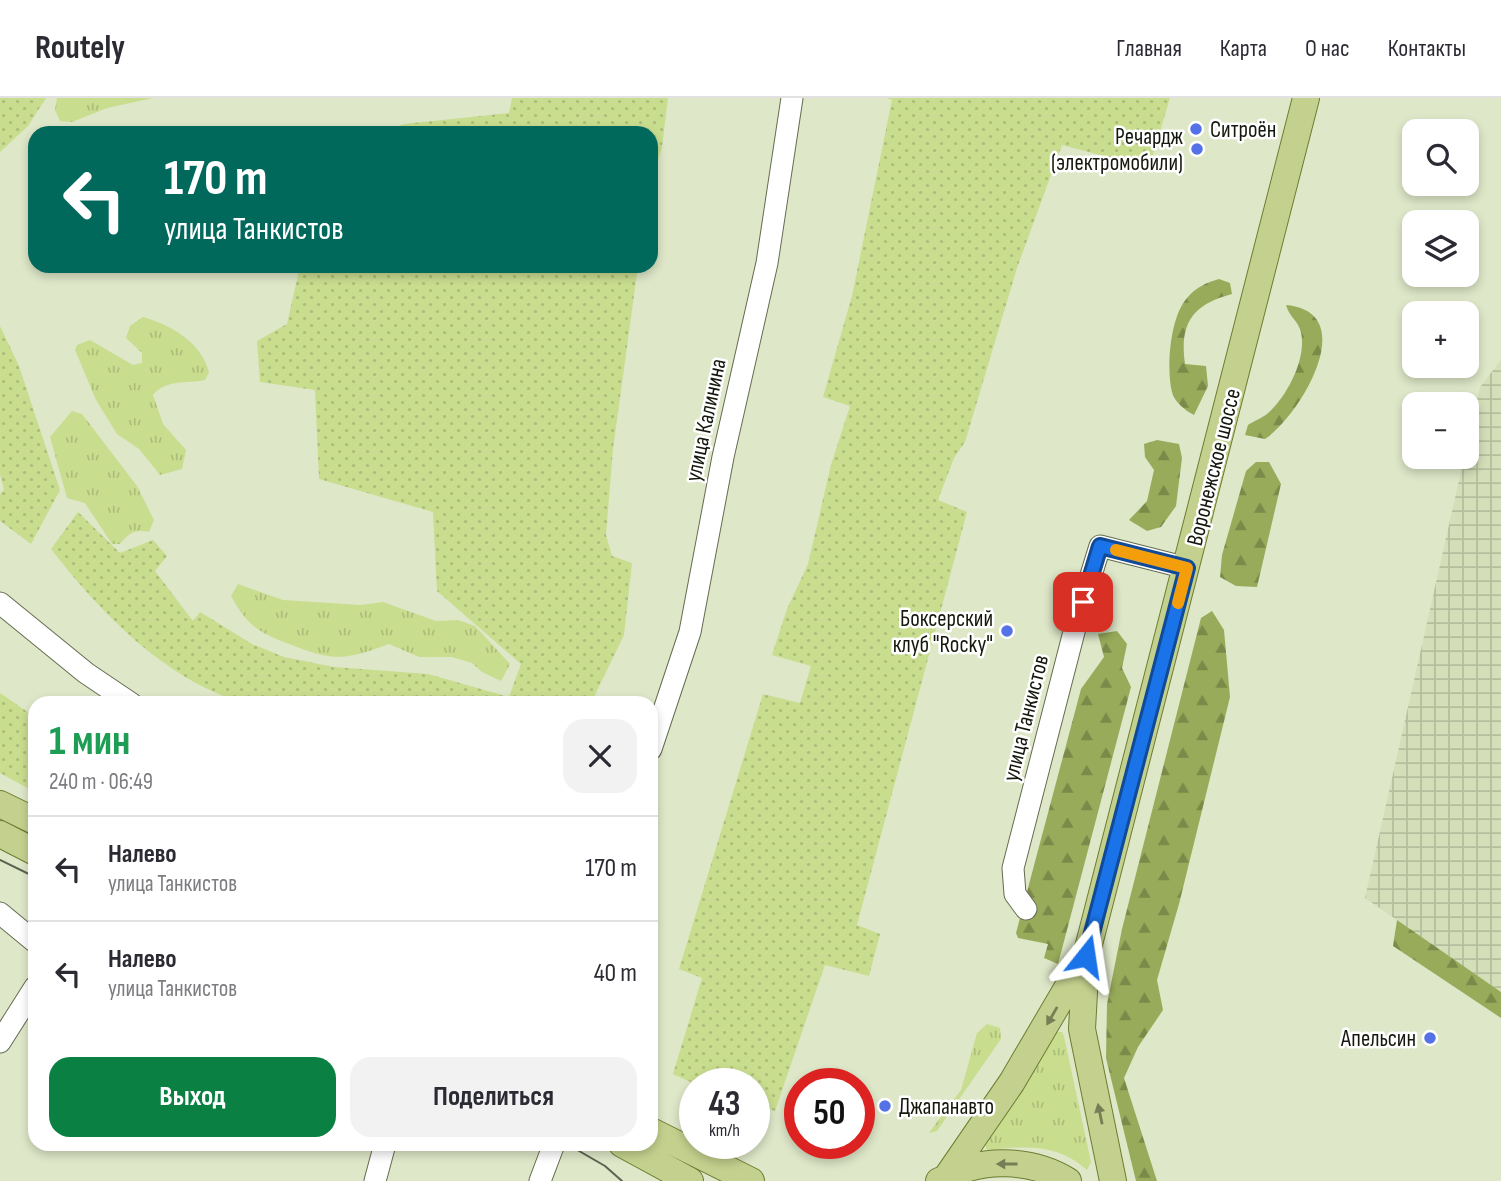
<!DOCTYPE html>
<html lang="ru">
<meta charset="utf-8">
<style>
:root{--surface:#fff;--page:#f2f2f3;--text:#2b2b33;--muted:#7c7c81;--line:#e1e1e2;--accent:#0b8043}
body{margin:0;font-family:"Sofia Sans Condensed",sans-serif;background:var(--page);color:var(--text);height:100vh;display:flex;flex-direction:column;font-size:26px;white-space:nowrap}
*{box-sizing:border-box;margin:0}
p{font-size:23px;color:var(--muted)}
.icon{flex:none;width:38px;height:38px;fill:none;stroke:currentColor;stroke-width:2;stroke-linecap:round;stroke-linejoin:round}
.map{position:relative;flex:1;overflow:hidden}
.drawer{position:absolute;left:28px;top:598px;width:630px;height:455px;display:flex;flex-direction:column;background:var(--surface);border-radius:21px;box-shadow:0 4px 10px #0003}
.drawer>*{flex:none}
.banner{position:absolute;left:28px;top:28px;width:630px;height:147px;border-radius:21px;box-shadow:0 4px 10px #0003;background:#00695c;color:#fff;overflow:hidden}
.controls{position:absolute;left:1402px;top:21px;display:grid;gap:14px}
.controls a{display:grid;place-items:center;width:77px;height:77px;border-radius:14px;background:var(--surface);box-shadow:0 4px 10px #0003;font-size:35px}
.speed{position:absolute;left:679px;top:970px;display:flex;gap:14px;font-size:35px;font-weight:700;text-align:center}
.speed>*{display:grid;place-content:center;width:91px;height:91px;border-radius:50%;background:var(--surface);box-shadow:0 4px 10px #0003;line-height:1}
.speed small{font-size:18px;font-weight:400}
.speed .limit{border:10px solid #d22;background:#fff;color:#111}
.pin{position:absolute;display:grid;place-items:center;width:60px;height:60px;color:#fff;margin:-30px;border-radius:14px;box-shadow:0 4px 10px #0006}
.me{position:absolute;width:77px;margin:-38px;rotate:15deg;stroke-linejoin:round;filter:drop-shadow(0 0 5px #0008)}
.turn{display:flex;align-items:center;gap:24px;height:147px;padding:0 21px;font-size:32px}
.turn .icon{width:91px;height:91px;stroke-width:2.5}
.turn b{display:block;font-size:49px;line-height:60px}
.round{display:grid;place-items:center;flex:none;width:74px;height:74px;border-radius:21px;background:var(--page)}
.overview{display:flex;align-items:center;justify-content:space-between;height:119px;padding:0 21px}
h1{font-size:42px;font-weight:700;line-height:52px;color:#1e9e55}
.cta{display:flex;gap:14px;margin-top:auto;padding:14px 21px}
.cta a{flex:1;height:80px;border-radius:21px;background:var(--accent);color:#fff;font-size:28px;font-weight:700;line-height:80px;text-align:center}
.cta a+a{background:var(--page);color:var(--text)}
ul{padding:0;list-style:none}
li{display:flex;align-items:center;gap:21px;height:105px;padding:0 21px;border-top:2px solid var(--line)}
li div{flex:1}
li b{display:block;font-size:26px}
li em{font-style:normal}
header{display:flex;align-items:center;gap:42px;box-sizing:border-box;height:98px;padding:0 35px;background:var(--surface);border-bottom:2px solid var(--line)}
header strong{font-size:33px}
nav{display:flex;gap:38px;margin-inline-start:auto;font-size:24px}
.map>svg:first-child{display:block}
</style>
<header>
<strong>Routely</strong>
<nav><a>Главная</a><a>Карта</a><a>О нас</a><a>Контакты</a></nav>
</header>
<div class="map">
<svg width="1501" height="1083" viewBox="0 0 1501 1083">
<defs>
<pattern id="industrial-grid" width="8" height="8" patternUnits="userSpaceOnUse" patternTransform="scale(1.75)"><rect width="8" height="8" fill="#d4deb8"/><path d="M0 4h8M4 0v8" fill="none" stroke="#b5be9d"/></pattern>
<pattern id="grass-tufts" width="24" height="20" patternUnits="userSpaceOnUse" patternTransform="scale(1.75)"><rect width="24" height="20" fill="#c9dd8f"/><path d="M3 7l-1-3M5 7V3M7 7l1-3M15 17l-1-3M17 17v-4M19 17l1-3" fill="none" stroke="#acbd7a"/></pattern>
<pattern id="forest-firs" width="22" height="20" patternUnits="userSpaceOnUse" patternTransform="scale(1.75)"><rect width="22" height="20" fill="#98ab5a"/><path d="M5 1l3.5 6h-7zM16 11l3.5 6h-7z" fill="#7b8a49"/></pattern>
<pattern id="garden-dots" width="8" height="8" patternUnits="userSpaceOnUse" patternTransform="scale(1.75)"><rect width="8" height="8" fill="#c9dd8f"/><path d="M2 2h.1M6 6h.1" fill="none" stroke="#acbd7a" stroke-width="1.8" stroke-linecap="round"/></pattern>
</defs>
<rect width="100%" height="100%" fill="#dee7c8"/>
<!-- industrial -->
<path fill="url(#industrial-grid)" d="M 1501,262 L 1501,894 L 1365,800 L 1480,289 Z"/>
<!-- grass -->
<path fill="url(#grass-tufts)" d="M 57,0 L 153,0 L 107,10 L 72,24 L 60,23 L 55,12 Z
M 143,219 C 171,227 201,244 209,274 L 205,282 C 186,286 166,281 153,297 L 163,326 L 186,352 L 182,371 L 160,377 L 139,351 L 117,336 L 96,302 L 75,252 L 77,247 L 90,242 L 133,267 L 142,265 L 142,255 L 126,240 L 130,228 Z
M 72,313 L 82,316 L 137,388 L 154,422 L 149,434 C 135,431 129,435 120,446 L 112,446 L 85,405 L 67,400 L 50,339 Z
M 238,486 L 283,502 L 361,507 L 383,504 L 436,523 L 458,522 L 475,528 L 510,566 L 501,583 L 482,574 L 472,565 L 452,559 L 419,559 L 389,546 C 338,565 331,562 281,543 C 255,533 245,523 231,498 Z
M 987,926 L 1000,930 L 1001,941 L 937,1033 L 929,1035 L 961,992 L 977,935 Z
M 1057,934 L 1062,934 L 1064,938 L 1091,1064 L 1087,1072 C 1057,1045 1025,1048 987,1052 L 985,1047 Z"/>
<!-- forest -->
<path fill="url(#forest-firs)" d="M 1219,181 L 1230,185 L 1232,196 C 1194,206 1179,224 1185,266 L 1206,268 L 1208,288 L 1194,317 C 1186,313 1174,304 1172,294 C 1166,270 1170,219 1187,200 C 1196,189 1206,185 1219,181 Z
M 1286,207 C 1363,214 1299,319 1265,341 L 1245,337 L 1248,327 C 1254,323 1262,320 1267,316 C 1287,299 1309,257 1300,231 C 1296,221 1289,218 1286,207 Z
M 1157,342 L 1179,346 L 1182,360 L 1176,408 L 1161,429 L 1147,433 L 1129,422 L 1147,403 L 1154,372 L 1145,359 L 1144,346 Z
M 1256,364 L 1269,364 L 1281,386 L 1257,489 L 1236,488 L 1220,479 L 1222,457 L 1246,373 Z
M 1212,513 L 1224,532 L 1230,599 L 1179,806 L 1157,882 L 1163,912 L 1138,949 L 1124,980 L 1157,1083 L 1136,1083 L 1106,960 L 1107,906 L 1122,831 L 1201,520 Z
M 1117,533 L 1127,546 L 1122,570 L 1131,589 L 1058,866 L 1044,860 L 1048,846 L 1018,840 L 1016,835 L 1081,591 L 1104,559 L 1098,536 Z
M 1397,822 L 1501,894 L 1501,920 L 1393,848 Z"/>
<!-- garden -->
<path fill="url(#garden-dots)" d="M 0,0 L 46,0 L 28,28 L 0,54 Z
M 512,0 L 668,0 L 662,49 L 651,83 L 651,35 L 380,35 L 404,26 L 509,15 Z
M 887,0 L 1170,0 L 1149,70 L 1062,47 L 1017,170 L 965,344 L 954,360 L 938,402 L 967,414 L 857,827 L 880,836 L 869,878 L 825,867 L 775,1013 L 754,1006 L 754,985 L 695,986 L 673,976 L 702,880 L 679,871 L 763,596 L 800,605 L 811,568 L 772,557 L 787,511 L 808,466 L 831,367 L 850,308 L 823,299 L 852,198 L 892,2 Z
M 300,168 L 638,168 L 613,351 L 606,437 L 612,458 L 632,465 L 624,537 L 591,605 L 243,605 C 164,581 100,514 51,451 L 78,414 L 120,455 L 153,442 L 167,458 L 155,473 L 193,523 L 200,514 L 252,546 L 284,559 L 334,569 L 428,576 L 509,599 L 521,566 L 437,493 L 433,414 L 319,381 L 315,292 L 260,284 L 257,243 L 287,226 Z
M 0,228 L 19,268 L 60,392 L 31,446 L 0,423 L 0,396 L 4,392 L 0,376 Z
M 0,595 L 35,619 L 35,694 L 0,675 Z"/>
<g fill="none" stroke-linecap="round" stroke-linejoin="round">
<defs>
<path id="minor" d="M 0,505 L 86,575 L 132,606
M 651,651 L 690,534 L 723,359 L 767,165 L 792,0
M 1026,811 L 1015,796 L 1013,770 L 1076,526 L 1100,448 L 1187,470
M 0,815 L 35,844
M 0,944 L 35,889
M 375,1083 L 385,1046
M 540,1083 L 554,1046"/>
<path id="major" d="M 0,706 L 35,723
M 0,736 L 35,754
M 651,1033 L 751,1083
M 622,1046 L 690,1083
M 943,1082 C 979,1058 1032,1061 1068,1083
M 939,1083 L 946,1080 L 1012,984 L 1083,863
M 1113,1083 L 1082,931 L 1086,858 L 1306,0"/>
</defs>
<!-- minor casing -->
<use href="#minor" stroke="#656c51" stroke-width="23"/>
<!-- major casing -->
<use href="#major" stroke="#6d7d30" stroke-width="28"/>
<!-- minor -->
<use href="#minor" stroke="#fff" stroke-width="21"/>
<!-- major -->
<use href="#major" stroke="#c4d18e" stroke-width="26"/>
<!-- tram -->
<path stroke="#5d6250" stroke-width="2" d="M 0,762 L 35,779
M 567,1046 L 605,1068 L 622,1083"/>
</g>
<!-- one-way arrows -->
<defs><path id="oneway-solid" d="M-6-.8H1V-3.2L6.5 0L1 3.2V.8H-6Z" transform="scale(1.75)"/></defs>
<g fill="#757e54">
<use href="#oneway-solid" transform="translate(1052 918) rotate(120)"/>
<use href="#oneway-solid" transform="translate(1100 1016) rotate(-102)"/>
<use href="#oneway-solid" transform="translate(1007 1066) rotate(180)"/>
</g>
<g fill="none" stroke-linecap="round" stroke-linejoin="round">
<defs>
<path id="route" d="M 1083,504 L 1100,448 L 1187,470 L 1086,858"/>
</defs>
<!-- route casing -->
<use href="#route" stroke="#114b97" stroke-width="18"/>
<!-- route -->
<use href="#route" stroke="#1a73e8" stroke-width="12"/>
<!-- slow -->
<path stroke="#f59e0b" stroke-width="12" d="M 1116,452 L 1187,470 L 1178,505"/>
</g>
<!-- markers -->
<g fill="#5571e7" stroke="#fff" stroke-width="2.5">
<circle cx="1196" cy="31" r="7"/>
<circle cx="1197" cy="51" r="7"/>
<circle cx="1007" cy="533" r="7"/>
<circle cx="1430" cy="940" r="7"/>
<circle cx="885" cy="1008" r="7"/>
</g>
<g text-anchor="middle" stroke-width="5" stroke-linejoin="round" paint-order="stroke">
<!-- poi labels -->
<g font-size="23" fill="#15180d" stroke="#fff" text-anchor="end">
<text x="1210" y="39" text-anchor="start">Ситроён</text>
<text x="1183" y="46">Речардж<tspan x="1183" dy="26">(электромобили)</tspan></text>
<text x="993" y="528">Боксерский<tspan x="993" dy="26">клуб "Rocky"</tspan></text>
<text x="1416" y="948">Апельсин</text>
<text x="899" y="1016" text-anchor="start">Джапанавто</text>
</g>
<!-- street labels -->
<g font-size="23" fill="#15180d" stroke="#fff">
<text transform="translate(705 322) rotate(-78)" y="8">улица Калинина</text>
<text transform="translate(1213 369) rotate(-76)" y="8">Воронежское шоссе</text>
<text transform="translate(1025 620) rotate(-76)" y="8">улица Танкистов</text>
</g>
</g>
</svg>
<div class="controls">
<a><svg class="icon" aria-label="search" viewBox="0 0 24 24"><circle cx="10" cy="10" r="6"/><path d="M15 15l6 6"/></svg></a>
<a><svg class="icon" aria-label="layers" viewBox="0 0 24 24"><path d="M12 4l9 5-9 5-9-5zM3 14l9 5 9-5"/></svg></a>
<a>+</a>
<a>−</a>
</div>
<div class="speed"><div>43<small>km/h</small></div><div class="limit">50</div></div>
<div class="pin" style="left:1083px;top:504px;background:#d93025"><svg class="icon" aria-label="arrive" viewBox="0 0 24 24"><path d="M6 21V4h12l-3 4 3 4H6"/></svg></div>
<svg class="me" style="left:1086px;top:858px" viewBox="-20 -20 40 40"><path d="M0-17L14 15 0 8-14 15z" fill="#1a73e8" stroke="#fff" stroke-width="4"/></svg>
<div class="banner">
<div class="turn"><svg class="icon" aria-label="left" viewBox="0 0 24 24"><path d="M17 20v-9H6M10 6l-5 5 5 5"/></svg><div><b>170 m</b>улица Танкистов</div></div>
</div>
<section class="drawer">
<div class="overview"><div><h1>1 мин</h1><p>240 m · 06:49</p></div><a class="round"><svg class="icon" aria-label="close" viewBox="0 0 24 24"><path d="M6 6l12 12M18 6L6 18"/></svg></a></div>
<ul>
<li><svg class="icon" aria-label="left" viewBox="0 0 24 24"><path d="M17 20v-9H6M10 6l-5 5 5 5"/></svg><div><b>Налево</b><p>улица Танкистов</p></div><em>170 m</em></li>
<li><svg class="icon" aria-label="left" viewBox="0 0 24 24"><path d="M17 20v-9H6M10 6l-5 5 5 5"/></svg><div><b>Налево</b><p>улица Танкистов</p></div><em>40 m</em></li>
</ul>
<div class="cta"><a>Выход</a><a>Поделиться</a></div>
</section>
</div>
